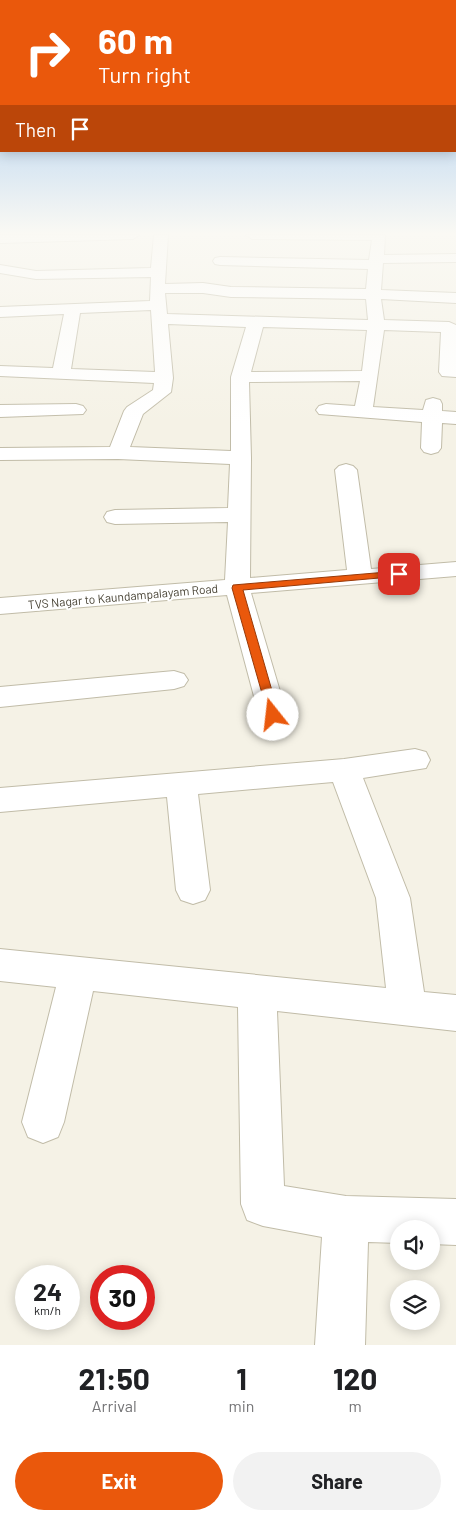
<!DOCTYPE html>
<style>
:root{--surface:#fff;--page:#f2f2f2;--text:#202124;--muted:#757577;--accent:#ea580c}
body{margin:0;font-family:Barlow,sans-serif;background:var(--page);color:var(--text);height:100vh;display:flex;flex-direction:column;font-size:19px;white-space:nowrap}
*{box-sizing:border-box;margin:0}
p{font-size:16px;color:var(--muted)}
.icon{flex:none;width:28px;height:28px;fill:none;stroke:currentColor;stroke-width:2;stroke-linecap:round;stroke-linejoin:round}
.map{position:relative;height:1345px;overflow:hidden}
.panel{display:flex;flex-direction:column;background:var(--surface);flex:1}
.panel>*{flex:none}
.top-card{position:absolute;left:0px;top:0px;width:456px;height:152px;box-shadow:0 2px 12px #0003;background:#ea580c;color:#fff;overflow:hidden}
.controls{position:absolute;left:390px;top:1220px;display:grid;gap:10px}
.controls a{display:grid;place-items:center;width:50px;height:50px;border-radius:50%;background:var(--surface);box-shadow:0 2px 12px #0003;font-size:25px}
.speed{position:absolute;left:15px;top:1265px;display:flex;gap:10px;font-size:25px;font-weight:700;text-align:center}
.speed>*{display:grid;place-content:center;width:65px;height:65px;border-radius:50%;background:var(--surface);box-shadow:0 2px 12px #0003;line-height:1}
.speed small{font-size:12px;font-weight:400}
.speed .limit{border:8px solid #d22;background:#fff;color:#111}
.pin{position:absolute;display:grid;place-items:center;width:42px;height:42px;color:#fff;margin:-21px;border-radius:10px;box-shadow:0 2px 8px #0006}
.me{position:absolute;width:55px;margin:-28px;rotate:344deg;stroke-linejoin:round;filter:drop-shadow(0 0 4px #0008)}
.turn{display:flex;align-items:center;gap:18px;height:105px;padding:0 15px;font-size:22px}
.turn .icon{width:65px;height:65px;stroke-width:2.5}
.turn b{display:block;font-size:35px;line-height:42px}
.then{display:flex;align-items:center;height:48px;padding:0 15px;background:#0003;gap:10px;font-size:19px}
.eta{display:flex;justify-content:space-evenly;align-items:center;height:85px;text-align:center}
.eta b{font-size:30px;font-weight:700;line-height:35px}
.primary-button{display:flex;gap:10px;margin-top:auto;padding:10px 15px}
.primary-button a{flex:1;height:58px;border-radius:30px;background:var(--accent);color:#fff;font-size:20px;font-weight:700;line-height:58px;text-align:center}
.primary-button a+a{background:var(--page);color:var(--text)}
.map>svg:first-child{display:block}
</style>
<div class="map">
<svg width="456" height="1345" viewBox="0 0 456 1345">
<rect width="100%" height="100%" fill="#f5f2e6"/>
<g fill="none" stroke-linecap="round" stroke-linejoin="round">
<defs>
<path id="minor" d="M 0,235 L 139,235 L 133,239 L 0,243 Z
M 154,235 L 168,235 L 165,284 L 203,283 L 231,287 L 366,289 L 368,269 L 220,265 L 215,264 L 213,261 L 215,258 L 220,257 L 369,260 L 372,240 L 252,239 L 246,235 L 385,235 L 384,255 L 456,254 L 456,262 L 383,263 L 381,290 L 456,293 L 456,303 L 381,299 L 384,320 L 449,322 L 456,325 L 456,377 L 442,376 L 439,372 L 441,332 L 384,330 L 373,407 L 423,410 L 426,400 L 433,398 L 440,400 L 442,404 L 442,411 L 456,412 L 456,424 L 442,423 L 441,448 L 438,452 L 431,454 L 424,452 L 421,448 L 422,422 L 319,414 L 316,410 L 319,406 L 326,404 L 355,406 L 360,381 L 249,382 L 251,458 L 250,578 L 347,570 L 335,470 L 339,466 L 346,464 L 353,466 L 357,470 L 371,569 L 456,562 L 456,576 L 251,593 L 287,715 L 283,722 L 273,725 L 263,722 L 259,715 L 227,595 L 0,614 L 0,598 L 225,580 L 228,522 L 115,524 L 107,522 L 104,517 L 107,512 L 115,510 L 228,508 L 230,464 L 118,459 L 0,460 L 0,448 L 110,447 L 124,411 L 127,407 L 153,390 L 154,383 L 0,376 L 0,366 L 53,368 L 64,314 L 0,317 L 0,307 L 150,301 L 151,277 L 36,279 L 0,273 L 0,265 L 36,271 L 151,268 ZM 165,293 L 203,293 L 231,297 L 366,299 L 368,320 L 167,314 ZM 151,310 L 155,372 L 71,369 L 80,313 ZM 168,324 L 246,327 L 231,377 L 231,451 L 130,447 L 143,414 L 171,392 L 173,378 ZM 263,327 L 367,330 L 362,371 L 251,372 Z
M 76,404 L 83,406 L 86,410 L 83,414 L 0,417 L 0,405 Z
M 174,671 L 184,674 L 188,680 L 184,686 L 174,689 L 0,707 L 0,687 Z
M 415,749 L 426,752 L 430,760 L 426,768 L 363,778 L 410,898 L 424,992 L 456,995 L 456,1031 L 277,1011 L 284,1186 L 346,1196 L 456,1199 L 456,1245 L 431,1244 L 431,1229 L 399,1229 L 399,1243 L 368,1242 L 365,1345 L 315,1345 L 322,1237 L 263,1226 L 247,1220 L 241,1204 L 238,1007 L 93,991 L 64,1122 L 58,1137 L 43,1143 L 28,1137 L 22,1122 L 56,987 L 0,981 L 0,949 L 386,988 L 376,898 L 333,782 L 198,794 L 210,890 L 205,900 L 193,904 L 181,900 L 176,890 L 167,797 L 0,812 L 0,788 L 344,759 Z"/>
</defs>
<!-- minor casing -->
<use href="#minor" stroke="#c1bca8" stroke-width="2"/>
<!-- minor -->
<use href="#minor" fill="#fff" fill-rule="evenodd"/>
</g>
<!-- sky -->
<linearGradient id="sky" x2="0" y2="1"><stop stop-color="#8abbee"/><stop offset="0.55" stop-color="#faf9f4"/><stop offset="1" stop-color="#faf9f4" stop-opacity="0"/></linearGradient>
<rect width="456" height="424" fill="url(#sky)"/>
<!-- route -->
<path fill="#ea580c" stroke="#983908" d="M 399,571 L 404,574 L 402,576 L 243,590 L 279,715 L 277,718 L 269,718 L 232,588 L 233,585 Z"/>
<g text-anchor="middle" stroke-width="4" stroke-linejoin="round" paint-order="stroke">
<!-- street labels -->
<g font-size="12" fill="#484335" stroke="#fff">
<text transform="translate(123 597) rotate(-5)" y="4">TVS Nagar to Kaundampalayam Road</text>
</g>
</g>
</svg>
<div class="controls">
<a><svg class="icon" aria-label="sound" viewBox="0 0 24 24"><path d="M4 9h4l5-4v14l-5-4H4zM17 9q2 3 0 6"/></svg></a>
<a><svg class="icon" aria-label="layers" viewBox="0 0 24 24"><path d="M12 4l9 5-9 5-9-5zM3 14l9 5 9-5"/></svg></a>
</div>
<div class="speed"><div>24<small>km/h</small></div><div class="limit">30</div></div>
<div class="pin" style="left:399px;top:574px;background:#d93025"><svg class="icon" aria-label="arrive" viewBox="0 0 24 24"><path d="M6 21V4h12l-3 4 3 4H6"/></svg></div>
<svg class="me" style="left:273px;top:715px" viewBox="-20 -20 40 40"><circle r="19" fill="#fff"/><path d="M0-13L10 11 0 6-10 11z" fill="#ea580c"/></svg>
<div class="top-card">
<div class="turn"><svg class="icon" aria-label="right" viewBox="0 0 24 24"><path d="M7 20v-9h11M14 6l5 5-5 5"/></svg><div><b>60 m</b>Turn right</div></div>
<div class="then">Then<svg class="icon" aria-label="arrive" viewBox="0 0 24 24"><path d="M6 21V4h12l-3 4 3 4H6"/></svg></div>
</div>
</div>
<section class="panel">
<div class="eta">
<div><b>21:50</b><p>Arrival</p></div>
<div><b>1</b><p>min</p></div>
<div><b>120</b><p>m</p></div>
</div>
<div class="primary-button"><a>Exit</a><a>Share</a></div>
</section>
